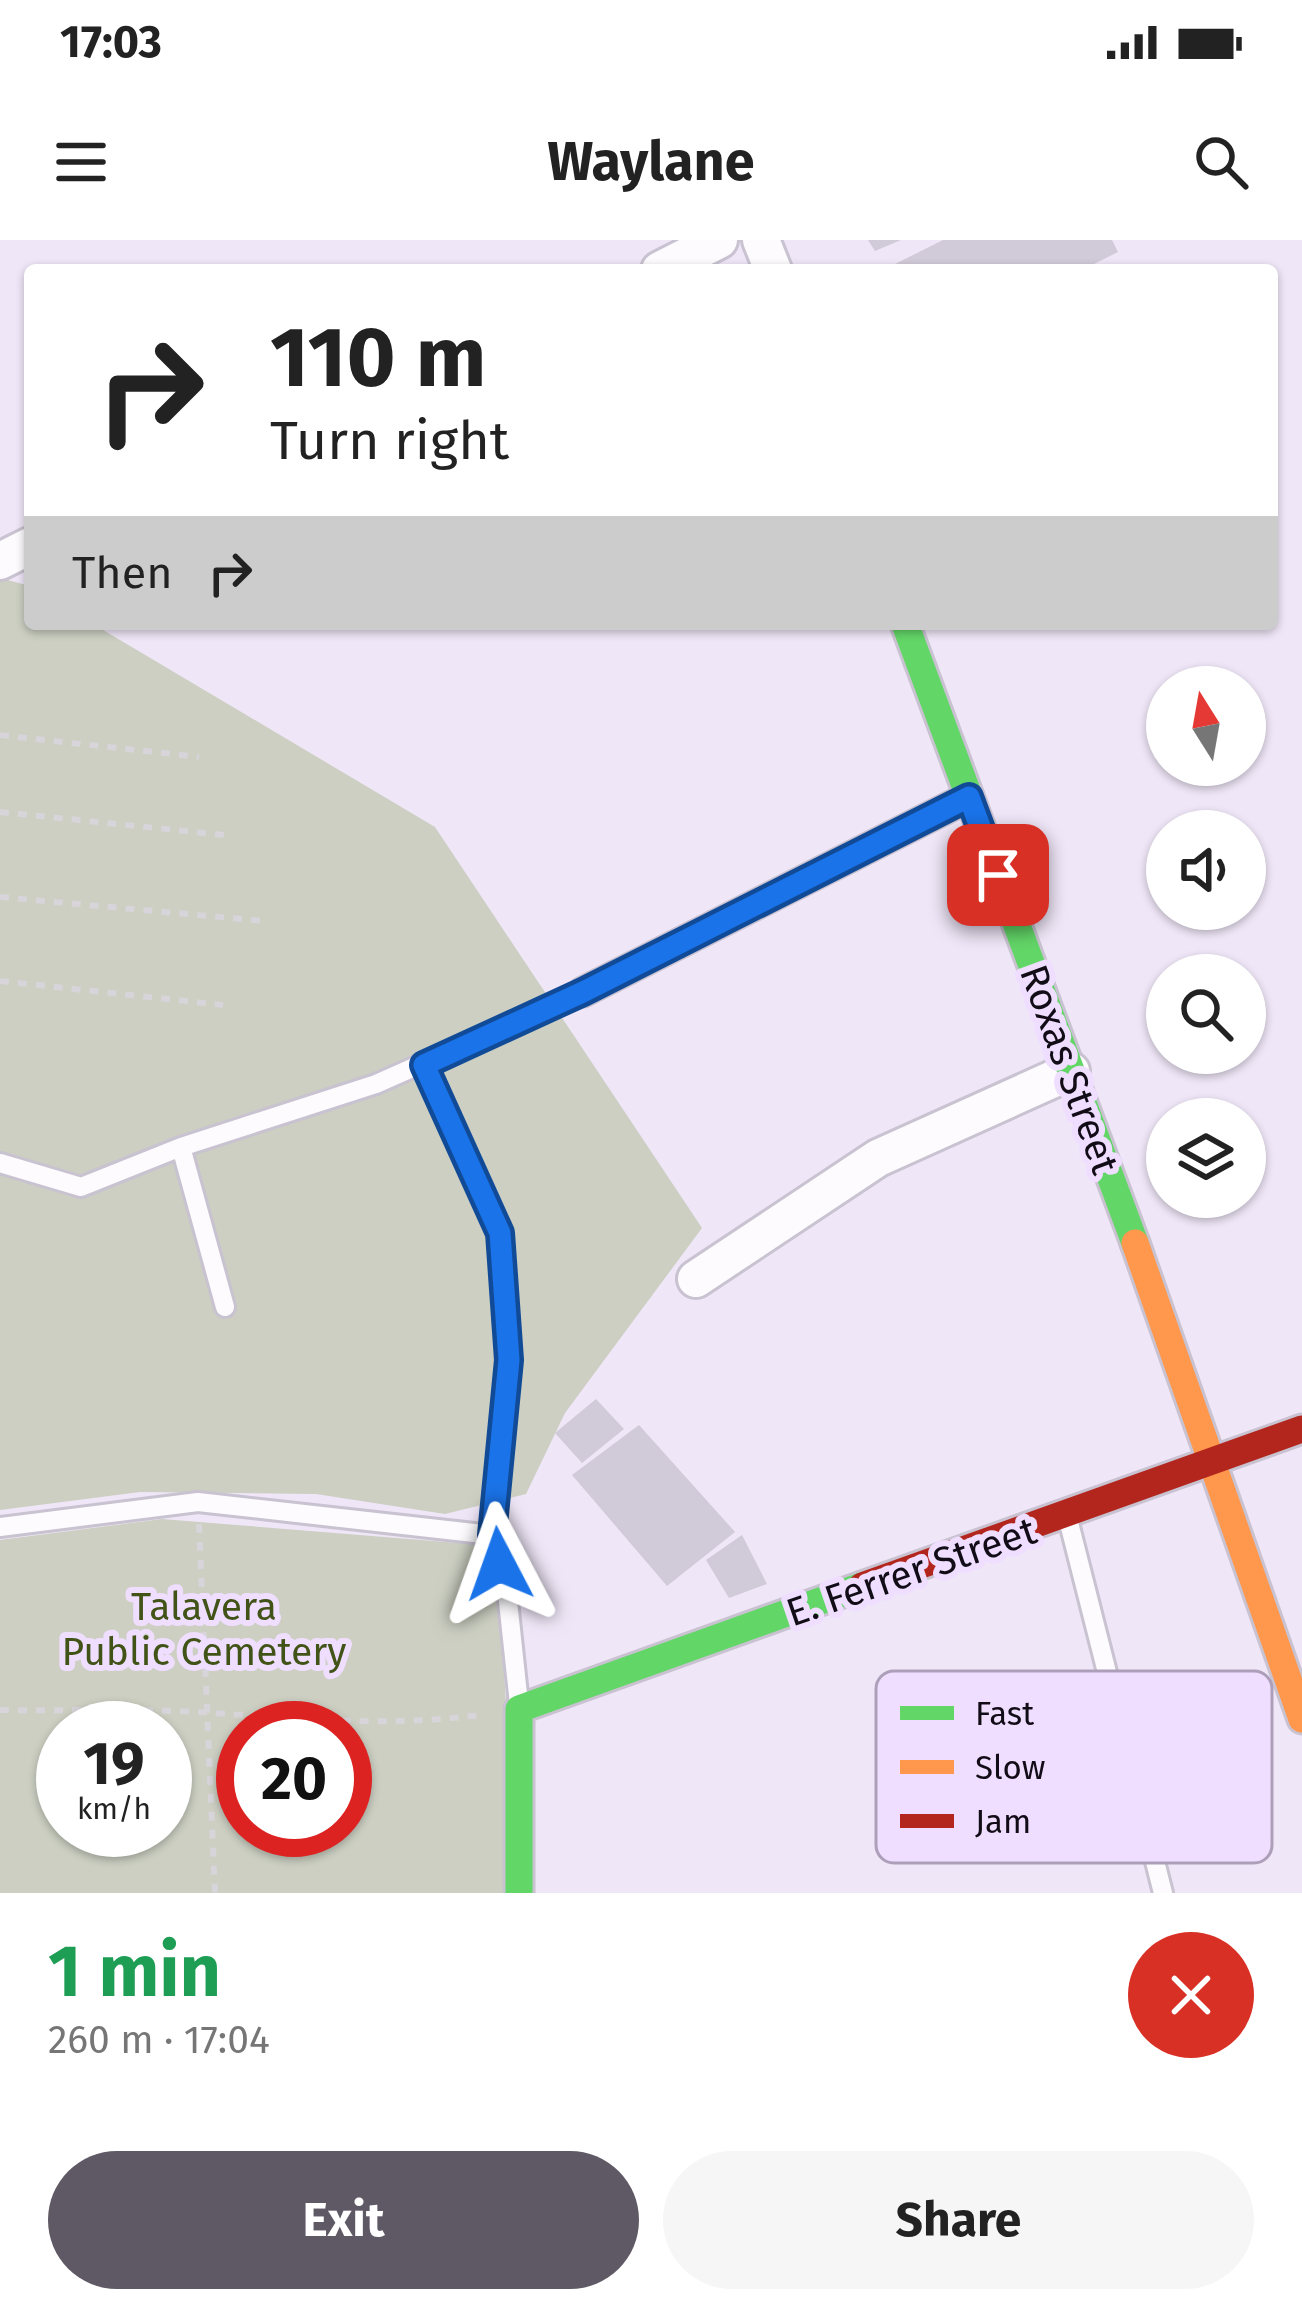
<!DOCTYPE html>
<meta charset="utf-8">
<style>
:root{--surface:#fff;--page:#f6f6f6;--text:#222;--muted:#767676;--accent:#5f5865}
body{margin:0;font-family:"Fira Sans",sans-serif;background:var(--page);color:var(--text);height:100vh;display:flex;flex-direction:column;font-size:45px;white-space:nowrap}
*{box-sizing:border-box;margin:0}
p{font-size:39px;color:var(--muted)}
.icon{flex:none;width:66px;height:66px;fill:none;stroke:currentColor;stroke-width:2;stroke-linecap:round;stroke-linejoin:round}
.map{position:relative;height:1653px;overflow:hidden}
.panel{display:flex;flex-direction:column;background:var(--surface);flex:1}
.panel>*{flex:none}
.top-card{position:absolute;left:24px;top:24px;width:1254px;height:366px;border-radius:12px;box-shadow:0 3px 9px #0004;background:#fff;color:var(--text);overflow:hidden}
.needle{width:78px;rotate:349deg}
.controls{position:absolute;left:1146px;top:426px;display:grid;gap:24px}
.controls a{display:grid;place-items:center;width:120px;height:120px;border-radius:50%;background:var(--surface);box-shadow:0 3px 9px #0004;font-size:60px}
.speed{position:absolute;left:36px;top:1461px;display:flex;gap:24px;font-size:60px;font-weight:700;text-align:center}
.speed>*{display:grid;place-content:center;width:156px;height:156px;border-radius:50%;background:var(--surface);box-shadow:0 3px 9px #0004;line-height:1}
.speed small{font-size:30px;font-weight:400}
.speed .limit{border:18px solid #d22;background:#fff;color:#111}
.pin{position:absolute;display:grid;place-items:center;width:102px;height:102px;color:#fff;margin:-51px;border-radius:24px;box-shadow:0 6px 18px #0006}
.me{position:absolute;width:132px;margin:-66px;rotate:356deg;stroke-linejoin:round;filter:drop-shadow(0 0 9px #0008)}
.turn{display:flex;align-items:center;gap:42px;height:252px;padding:0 48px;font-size:54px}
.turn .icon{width:156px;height:156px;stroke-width:2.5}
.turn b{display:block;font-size:84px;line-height:102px}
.then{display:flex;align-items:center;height:114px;padding:0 48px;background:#0003;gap:24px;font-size:45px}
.round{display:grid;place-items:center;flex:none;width:126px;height:126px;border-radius:63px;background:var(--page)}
.summary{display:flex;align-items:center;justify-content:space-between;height:204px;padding:0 48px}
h1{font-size:72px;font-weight:700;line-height:90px;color:#1e9e55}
.button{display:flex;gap:24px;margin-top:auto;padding:24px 48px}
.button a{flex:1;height:138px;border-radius:72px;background:var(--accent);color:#fff;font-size:48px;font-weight:700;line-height:138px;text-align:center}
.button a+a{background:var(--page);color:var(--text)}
.status{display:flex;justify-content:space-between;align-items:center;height:84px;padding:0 60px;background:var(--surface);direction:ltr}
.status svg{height:33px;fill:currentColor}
header{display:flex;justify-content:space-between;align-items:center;height:156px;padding:0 48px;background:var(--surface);font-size:54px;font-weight:700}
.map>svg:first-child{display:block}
</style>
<div class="status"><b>17:03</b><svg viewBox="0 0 49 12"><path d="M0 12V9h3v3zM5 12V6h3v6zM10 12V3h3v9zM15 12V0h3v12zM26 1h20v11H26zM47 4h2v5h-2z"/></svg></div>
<header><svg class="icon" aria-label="menu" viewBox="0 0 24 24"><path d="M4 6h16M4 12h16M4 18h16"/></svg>Waylane<svg class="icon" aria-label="search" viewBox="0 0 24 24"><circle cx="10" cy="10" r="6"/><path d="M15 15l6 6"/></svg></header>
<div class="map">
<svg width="1302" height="1653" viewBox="0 0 1302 1653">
<rect width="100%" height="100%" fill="#efe6f7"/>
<!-- green -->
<path fill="#cccfc2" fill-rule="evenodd" d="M 0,338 L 30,346 L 30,384 L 93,384 L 435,587 L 702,988 L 565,1173 L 526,1254 L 445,1274 L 316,1254 L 140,1252 L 0,1270 Z
M 162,1279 L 496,1306 L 507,1479 L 508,1653 L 0,1653 L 0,1300 ZM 63,1488 L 165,1488 L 165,1590 L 63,1590 ZM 243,1488 L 345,1488 L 345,1590 L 243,1590 Z"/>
<!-- building -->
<path fill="#d1cad8" d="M 868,0 L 901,0 L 875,11 Z
M 943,0 L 1112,0 L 1118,12 L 1082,30 L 883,30 Z
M 596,1159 L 624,1189 L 582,1223 L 555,1193 Z
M 639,1185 L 735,1292 L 667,1346 L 572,1235 Z
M 742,1295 L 767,1344 L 729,1358 L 706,1320 Z"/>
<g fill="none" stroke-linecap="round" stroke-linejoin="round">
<defs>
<path id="lane" d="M 424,825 L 500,993 L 509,1120 L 492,1295 L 507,1352 L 519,1464
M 181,907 L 225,1067
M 0,923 L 81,947 L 181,907 L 376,844 L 579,754
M 1067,1275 L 1163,1653
M 0,1287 L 198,1262 L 492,1295"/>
<path id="street" d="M 761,0 L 773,30
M 660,30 L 719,0
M 0,321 L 30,306
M 696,1039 L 878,918 L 1071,831"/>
<path id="fast" d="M 905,384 L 1135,1003
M 519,1653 L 519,1469 L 862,1346"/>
<path id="slow" d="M 583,752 L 969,557
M 1135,1003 L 1302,1479"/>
<path id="jam" d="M 862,1346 L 1302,1189"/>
</defs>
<!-- lane casing -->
<use href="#lane" stroke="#c9c2d0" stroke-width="24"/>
<!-- street casing -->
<use href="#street" stroke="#c9c2d0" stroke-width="42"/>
<!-- fast casing -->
<use href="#fast" stroke="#c9c2d0" stroke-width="33"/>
<!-- slow casing -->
<use href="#slow" stroke="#c9c2d0" stroke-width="33"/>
<!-- jam casing -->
<use href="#jam" stroke="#c9c2d0" stroke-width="33"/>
<!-- path -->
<path stroke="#d7d4da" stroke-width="6" stroke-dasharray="9 9" stroke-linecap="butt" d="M 0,495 L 199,517
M 0,572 L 224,595
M 0,657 L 264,681
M 0,741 L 223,765
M 199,1284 L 215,1653
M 0,1470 C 71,1471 142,1468 213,1473 C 302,1479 391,1487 480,1475"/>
<!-- lane -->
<use href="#lane" stroke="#fdfbfe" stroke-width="18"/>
<!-- street -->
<use href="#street" stroke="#fdfbfe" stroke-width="36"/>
<!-- fast -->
<use href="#fast" stroke="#63d668" stroke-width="27"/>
<!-- slow -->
<use href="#slow" stroke="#ff974d" stroke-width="27"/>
<!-- jam -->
<use href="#jam" stroke="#b3261e" stroke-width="27"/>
</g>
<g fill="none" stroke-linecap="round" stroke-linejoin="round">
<defs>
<path id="route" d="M 499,1324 L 492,1295 L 509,1120 L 500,993 L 424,825 L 583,752 L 969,557 L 998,635"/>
</defs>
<!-- route casing -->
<use href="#route" stroke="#114b97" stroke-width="30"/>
<!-- route -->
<use href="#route" stroke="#1a73e8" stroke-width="21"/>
</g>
<g text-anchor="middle" stroke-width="12" stroke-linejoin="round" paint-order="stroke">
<!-- street labels -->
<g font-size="39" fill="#120c17" stroke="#efdeff">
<text transform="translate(1070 829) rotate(70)" y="14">Roxas Street</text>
<text transform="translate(911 1331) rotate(-19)" y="14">E. Ferrer Street</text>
</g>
<!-- park labels -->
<g font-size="39" fill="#415317" stroke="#efdeff">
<text x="204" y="1380">Talavera<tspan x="204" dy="45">Public Cemetery</tspan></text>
</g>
</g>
<!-- legend -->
<rect x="876" y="1431" width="396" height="192" rx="18" fill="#efdeff" stroke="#ad9fb9" stroke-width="3"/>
<rect x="900" y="1466" width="54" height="14" fill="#63d668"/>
<rect x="900" y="1520" width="54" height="14" fill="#ff974d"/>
<rect x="900" y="1574" width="54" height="14" fill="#b3261e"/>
<g font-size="33" fill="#120c17">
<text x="975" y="1485">Fast</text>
<text x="975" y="1539">Slow</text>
<text x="975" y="1593">Jam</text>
</g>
</svg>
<div class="controls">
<a><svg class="needle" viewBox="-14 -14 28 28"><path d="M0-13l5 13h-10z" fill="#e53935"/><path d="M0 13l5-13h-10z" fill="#767676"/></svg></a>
<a><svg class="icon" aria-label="sound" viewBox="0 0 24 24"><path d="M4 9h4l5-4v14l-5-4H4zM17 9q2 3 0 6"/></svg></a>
<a><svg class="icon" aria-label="search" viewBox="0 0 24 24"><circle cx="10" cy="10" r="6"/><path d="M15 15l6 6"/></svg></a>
<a><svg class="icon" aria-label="layers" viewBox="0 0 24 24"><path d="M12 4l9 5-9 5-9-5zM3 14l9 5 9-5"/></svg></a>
</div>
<div class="speed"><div>19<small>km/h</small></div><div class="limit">20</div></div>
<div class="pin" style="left:998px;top:635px;background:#d93025"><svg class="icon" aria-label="arrive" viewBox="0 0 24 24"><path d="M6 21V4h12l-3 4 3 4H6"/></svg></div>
<svg class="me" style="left:499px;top:1324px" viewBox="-20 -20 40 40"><path d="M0-17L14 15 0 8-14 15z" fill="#1a73e8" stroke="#fff" stroke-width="4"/></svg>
<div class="top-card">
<div class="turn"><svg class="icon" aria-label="right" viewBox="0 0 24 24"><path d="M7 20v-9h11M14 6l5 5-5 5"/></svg><div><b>110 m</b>Turn right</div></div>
<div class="then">Then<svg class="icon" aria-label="right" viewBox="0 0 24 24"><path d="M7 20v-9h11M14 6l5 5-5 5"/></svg></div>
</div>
</div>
<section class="panel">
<div class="summary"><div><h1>1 min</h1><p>260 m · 17:04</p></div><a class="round" style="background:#d93025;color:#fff"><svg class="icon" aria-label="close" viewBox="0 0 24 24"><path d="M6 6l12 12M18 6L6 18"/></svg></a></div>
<div class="button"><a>Exit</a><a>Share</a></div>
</section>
